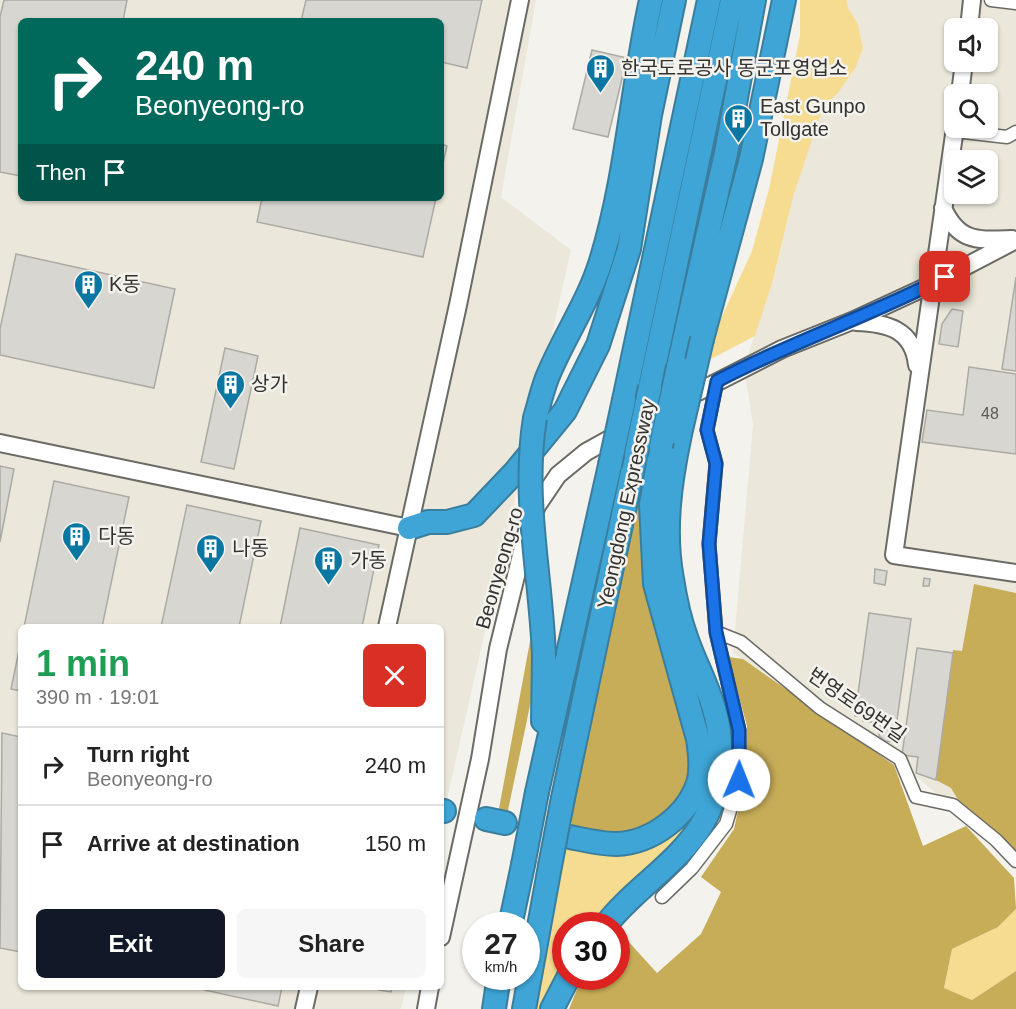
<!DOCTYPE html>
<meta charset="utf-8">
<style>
:root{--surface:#fff;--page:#f6f6f6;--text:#222;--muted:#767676;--line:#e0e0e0;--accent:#111827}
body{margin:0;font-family:Helvetica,"Noto Sans KR",sans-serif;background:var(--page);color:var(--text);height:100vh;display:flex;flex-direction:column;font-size:22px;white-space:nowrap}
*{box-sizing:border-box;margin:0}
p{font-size:20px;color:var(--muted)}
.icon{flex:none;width:33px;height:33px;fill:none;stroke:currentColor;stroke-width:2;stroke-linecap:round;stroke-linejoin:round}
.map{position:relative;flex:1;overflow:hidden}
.drawer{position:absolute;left:18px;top:624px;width:426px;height:366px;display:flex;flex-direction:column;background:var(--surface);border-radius:9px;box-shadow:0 2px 4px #0004}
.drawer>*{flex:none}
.banner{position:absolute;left:18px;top:18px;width:426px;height:183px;border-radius:9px;box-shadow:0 2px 4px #0004;background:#00695c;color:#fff;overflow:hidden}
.fabs{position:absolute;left:944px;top:18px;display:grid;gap:12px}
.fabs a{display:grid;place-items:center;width:54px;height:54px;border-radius:9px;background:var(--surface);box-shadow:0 2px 4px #0004;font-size:30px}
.speed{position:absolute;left:462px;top:912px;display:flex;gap:12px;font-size:30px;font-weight:700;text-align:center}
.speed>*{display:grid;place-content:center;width:78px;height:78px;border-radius:50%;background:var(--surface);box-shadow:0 2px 4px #0004;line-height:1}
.speed small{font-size:15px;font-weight:400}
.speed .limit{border:9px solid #d22;background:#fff;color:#111}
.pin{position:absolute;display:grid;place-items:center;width:51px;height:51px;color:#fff;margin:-26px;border-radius:12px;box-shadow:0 3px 9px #0006}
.me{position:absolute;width:66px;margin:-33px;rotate:1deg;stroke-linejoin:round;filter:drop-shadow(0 0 4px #0008)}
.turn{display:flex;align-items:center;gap:21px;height:126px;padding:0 18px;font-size:27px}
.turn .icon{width:78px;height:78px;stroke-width:2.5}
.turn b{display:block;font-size:42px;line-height:51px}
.then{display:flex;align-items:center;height:57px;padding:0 18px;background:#0003;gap:12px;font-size:22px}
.round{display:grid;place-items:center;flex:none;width:63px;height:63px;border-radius:9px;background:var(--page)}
.summary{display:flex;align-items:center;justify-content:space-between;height:102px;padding:0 18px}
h1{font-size:36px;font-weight:800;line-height:45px;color:#1e9e55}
.button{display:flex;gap:12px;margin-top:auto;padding:12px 18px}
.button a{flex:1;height:69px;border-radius:9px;background:var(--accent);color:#fff;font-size:24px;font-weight:800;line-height:69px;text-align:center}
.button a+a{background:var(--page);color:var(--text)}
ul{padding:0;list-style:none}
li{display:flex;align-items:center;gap:18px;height:78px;padding:0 18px;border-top:2px solid var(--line)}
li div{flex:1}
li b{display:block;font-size:22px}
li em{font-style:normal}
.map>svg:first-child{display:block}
</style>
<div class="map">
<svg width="1016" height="1009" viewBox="0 0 1016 1009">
<rect width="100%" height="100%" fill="#f4f2ec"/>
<!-- built -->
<path fill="#ebe7da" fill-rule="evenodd" d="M 0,0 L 536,0 L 501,197 L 571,250 L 441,826 L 441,627 L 21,627 L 21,987 L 406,987 L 401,1009 L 0,1009 ZM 21,21 L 441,21 L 441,198 L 21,198 Z
M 847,0 L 1016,0 L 1016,859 L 914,775 L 900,759 L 733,653 L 753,425 L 744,367 L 774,277 L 793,197 L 823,106 L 838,93 L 856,67 L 863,48 L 858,24 L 848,8 ZM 954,28 L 987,28 L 987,62 L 954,62 ZM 954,94 L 987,94 L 987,128 L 954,128 ZM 954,160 L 987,160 L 987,194 L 954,194 Z"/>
<!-- green -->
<path fill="#f5dc91" d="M 800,0 L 847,0 L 848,8 L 858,24 L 863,48 L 856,67 L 838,93 L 823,107 L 793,197 L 773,280 L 755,336 L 709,360 L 713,336 L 752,251 L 769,189 L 800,35 Z
M 701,805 L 677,842 L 593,925 L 566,926 L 565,963 L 542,1009 L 536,1009 L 567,843 Z
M 1016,909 L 1016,971 L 972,1000 L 944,988 L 952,949 L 998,927 Z"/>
<!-- forest -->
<path fill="#c7ad57" d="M 644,471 L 648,472 L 692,742 L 688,783 L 679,800 L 659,824 L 618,838 L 571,830 L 573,808 Z
M 974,584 L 1016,593 L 1016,851 L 960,803 L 951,788 L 936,780 L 953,650 L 962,651 Z
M 536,609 L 531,701 L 507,815 L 498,814 Z
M 728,657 L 743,659 L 894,765 L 923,846 L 966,826 L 1014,878 L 1016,909 L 998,927 L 952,949 L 944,988 L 972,1000 L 1016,971 L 1016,1009 L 569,1009 L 582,977 L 616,976 L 617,929 L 657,973 L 701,934 L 721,892 L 701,877 L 734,829 L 745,779 L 747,726 Z"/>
<!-- building -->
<path fill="#d8d6d0" stroke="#acaaa5" stroke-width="1.5" d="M 4,0 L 127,0 L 123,21 L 21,21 L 21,176 L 0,172 L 0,17 Z
M 306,0 L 482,0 L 467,68 L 441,62 L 441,21 L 301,21 Z
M 592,50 L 627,58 L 608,137 L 573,129 Z
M 441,144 L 447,146 L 441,172 Z
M 262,198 L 436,198 L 423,257 L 257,222 Z
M 16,254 L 175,289 L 154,388 L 0,355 L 0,329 Z
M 1016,277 L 1016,371 L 1002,369 Z
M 952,309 L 963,311 L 958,347 L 939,344 L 942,324 Z
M 225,348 L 258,356 L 234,469 L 201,462 Z
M 969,367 L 1016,374 L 1016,454 L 922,442 L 927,410 L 963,415 Z
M 0,466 L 14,469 L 0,542 Z
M 54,481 L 129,497 L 102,627 L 24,627 Z
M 187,505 L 261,521 L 239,627 L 161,627 Z
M 300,528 L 379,545 L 362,627 L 280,627 Z
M 875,569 L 887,571 L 885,585 L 874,583 Z
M 924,578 L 930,579 L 929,586 L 923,586 Z
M 869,613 L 911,619 L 894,742 L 885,741 L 879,736 L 881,719 L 880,723 L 863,721 L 864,715 L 855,716 Z
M 21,641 L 21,691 L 11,689 Z
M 917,648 L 953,653 L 936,780 L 916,773 L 918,757 L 902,755 Z
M 2,733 L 21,737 L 21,952 L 0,948 Z
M 204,987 L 282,987 L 278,1006 L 204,990 Z
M 379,987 L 392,987 L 391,992 L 378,990 Z"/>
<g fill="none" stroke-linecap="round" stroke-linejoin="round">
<defs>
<path id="minor" d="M 991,0 L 1016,3
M 955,131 L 1007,137 L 1016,132
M 716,632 L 741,642 L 820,708 L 900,759 L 916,797 L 953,805 L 996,840 L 1016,861
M 662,897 L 692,868 L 726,824 L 739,780 L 739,730 L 716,632 L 709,544 L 716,463 L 707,430 L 717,381"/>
<path id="tertiary" d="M 969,28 L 972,0
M 960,94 L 964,62
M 955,128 L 894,555 L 1016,573
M 943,208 C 959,243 978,240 1012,239
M 856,322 C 887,323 913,329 917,365
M 682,400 L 782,349 L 852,321 L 932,284 L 1016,240
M 0,443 L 409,528
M 387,627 L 458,305 L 520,0
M 441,937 L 480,759 L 498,649 L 527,531 L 537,506 L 558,475 L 586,452 L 622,432
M 304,1009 L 309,987
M 426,1009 L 430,987"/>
<path id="motorway" d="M 702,339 L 751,159 L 784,0
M 678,367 L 726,153 L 754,0
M 650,387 L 732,0
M 624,400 L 709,0
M 535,418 C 539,405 542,391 547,378 C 563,338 588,303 601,261 C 627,177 632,86 651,0
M 409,528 L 428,522 L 447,522 L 474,515 L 515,472 L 565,411 L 598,345 L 629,249 L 650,115 L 674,0
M 543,721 L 544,656
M 537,792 L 610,465
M 563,798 L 636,454
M 441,811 L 444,811
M 486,819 L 505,823
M 570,837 C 585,840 601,844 616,844 C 652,843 689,815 699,780 C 702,766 700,752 698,739 L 655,584 L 651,504 L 661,446
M 510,926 L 523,865
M 605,926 C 633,889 678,864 702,824 C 721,793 725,743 714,709 C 707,684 694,661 686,637 C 679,618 675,598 672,579 C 663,530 670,482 680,434
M 494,1009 L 499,976
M 524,1009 L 550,866
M 552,1009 L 569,976"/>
</defs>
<!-- minor casing -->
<use href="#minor" stroke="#6b6a65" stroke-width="15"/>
<!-- tertiary casing -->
<use href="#tertiary" stroke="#6b6a65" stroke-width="20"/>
<!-- motorway casing -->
<use href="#motorway" stroke="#3a7d9c" stroke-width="26"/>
<!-- minor -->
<use href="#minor" stroke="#fff" stroke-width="12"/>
<!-- tertiary -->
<use href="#tertiary" stroke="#fff" stroke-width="16"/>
<!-- motorway -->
<use href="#motorway" stroke="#3ea5d6" stroke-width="22"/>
<defs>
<path id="motorway-bridge" d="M 535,418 C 522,498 541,575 544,656
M 680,434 L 702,339
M 661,446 L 678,367
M 636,454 L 650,387
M 610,465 L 624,400
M 523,865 L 537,792
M 550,866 L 563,798"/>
</defs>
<!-- motorway-bridge casing -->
<use href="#motorway-bridge" stroke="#3a7d9c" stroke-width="26" stroke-linecap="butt"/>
<!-- motorway-bridge -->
<use href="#motorway-bridge" stroke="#3ea5d6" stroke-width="22"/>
</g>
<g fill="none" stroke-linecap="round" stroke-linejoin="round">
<defs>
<path id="route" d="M 739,780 L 739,730 L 716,632 L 709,544 L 716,464 L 707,430 L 717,381 C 791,342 870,316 945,277"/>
</defs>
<!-- route casing -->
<use href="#route" stroke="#114b97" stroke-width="15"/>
<!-- route -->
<use href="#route" stroke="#1a73e8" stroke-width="10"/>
</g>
<!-- icons -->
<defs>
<symbol id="building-pin" viewBox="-11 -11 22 30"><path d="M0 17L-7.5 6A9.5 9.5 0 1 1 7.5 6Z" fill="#0977a1" stroke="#f4f2ec"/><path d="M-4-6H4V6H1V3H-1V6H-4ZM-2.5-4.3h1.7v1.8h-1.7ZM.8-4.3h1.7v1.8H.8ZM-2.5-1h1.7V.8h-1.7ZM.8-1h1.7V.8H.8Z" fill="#fff"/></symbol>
</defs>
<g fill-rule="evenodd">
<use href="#building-pin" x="584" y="52" width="33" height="45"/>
<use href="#building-pin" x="722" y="102" width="33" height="45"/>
<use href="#building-pin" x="72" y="268" width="33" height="45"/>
<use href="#building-pin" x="214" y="368" width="33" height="45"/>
<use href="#building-pin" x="60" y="520" width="33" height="45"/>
<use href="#building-pin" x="194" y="532" width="33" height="45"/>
<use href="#building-pin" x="312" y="544" width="33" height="45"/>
</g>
<g text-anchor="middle" stroke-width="5" stroke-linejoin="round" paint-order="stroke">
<!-- number labels -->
<g font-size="16" fill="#5c5b58">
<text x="990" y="419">48</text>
</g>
<!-- poi labels -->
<g font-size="20" fill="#333230" stroke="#f4f2ec" text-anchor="start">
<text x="621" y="75">한국도로공사 동군포영업소</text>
<text x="760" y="113">East Gunpo<tspan x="760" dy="23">Tollgate</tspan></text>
<text x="109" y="291">K동</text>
<text x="251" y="391">상가</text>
<text x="98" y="543">다동</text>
<text x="232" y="555">나동</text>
<text x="350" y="567">가동</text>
</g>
<!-- street labels -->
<g font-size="20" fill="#333230" stroke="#f4f2ec">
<text transform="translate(626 504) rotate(-78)" y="7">Yeongdong Expressway</text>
<text transform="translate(499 568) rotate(-74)" y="7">Beonyeong-ro</text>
<text transform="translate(857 705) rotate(35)" y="7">번영로69번길</text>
</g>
</g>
</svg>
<div class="fabs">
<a><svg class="icon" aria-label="sound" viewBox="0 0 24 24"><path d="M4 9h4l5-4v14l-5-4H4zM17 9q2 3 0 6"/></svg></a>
<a><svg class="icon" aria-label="search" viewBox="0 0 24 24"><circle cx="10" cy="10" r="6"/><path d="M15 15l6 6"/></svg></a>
<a><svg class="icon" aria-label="layers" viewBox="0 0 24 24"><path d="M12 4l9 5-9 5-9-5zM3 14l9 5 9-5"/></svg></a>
</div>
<div class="speed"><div>27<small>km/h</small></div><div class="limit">30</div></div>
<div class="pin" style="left:945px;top:277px;background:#d93025"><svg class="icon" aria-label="arrive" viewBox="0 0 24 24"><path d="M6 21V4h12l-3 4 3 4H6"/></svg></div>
<svg class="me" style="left:739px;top:780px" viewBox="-20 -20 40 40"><circle r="19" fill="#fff"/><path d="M0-13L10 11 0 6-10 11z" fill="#1a73e8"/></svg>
<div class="banner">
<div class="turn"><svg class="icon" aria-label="right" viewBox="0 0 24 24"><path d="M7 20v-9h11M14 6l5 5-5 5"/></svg><div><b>240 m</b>Beonyeong-ro</div></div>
<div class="then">Then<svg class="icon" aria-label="arrive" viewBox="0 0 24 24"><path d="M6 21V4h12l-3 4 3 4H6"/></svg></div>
</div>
<section class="drawer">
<div class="summary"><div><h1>1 min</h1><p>390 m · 19:01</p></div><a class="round" style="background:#d93025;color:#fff"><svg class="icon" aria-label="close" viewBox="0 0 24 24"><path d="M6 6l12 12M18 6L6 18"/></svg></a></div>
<ul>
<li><svg class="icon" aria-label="right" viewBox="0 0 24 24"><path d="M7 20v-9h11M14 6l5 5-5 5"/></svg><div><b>Turn right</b><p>Beonyeong-ro</p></div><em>240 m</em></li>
<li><svg class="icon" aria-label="arrive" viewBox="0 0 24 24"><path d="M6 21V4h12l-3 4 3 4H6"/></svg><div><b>Arrive at destination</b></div><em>150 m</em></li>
</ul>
<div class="button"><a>Exit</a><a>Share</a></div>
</section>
</div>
